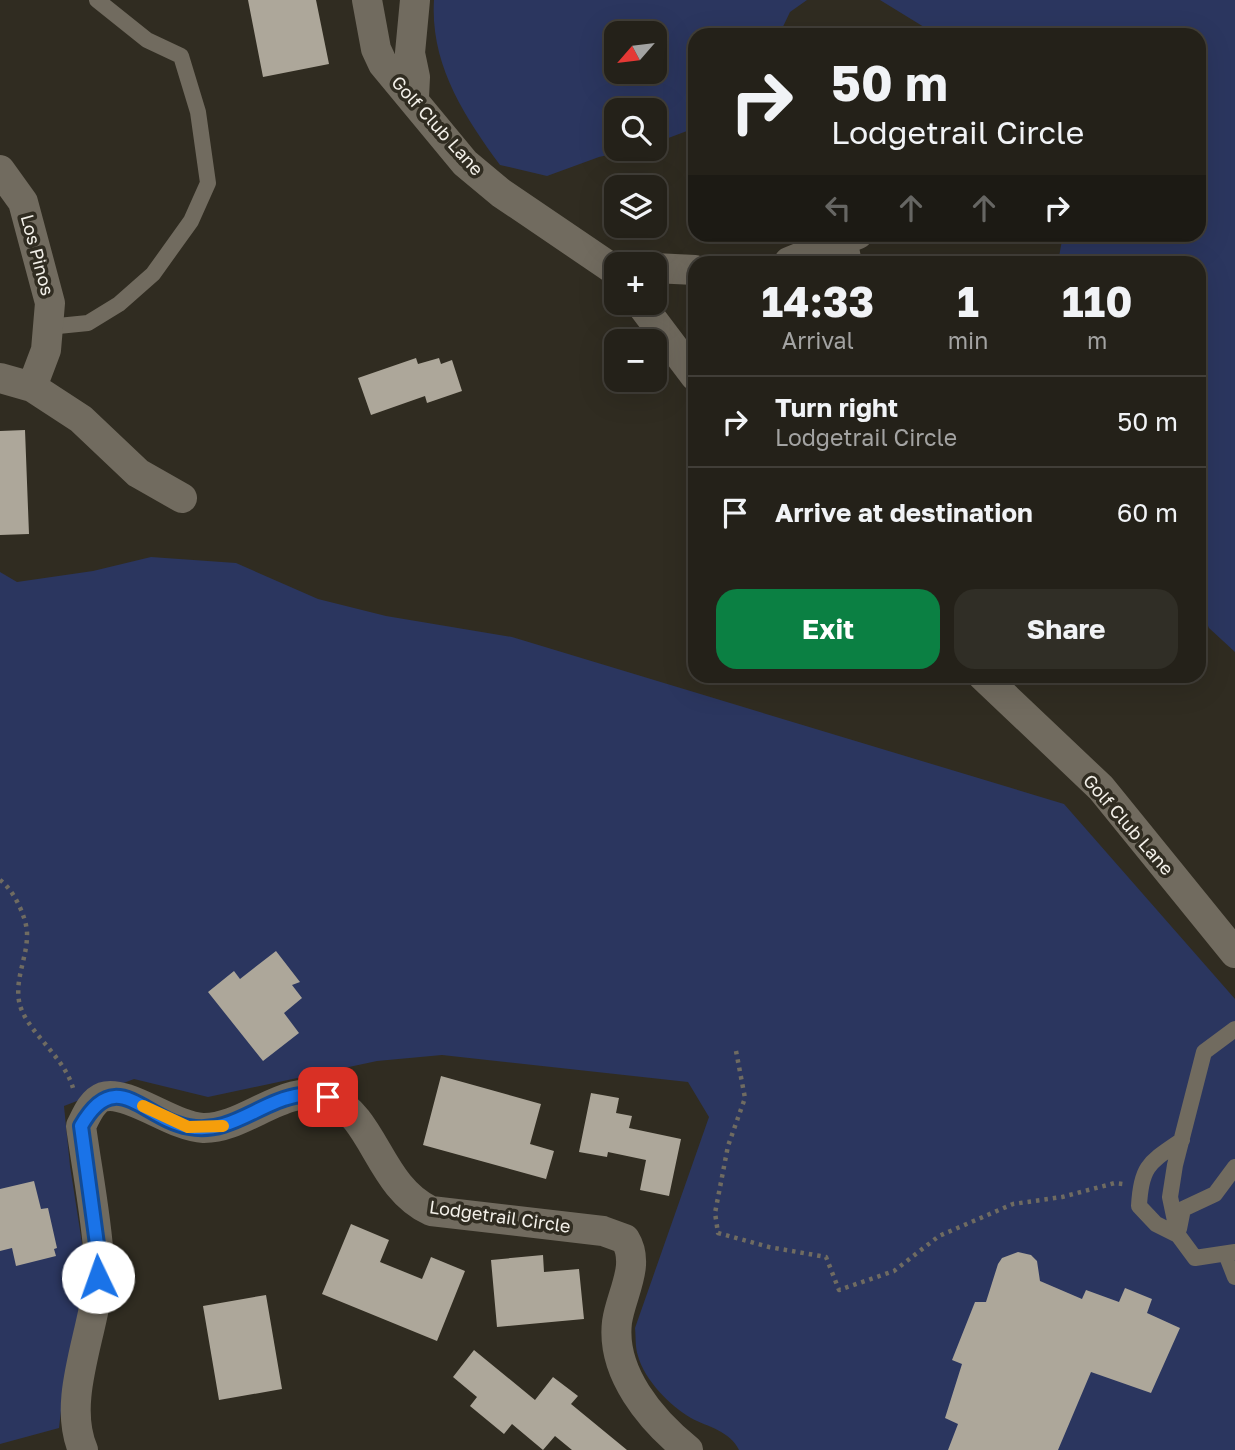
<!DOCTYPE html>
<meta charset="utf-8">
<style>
:root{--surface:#242119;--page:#302e26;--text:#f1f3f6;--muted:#a3a3a2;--line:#413e38;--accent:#0b8043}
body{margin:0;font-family:"Golos Text",sans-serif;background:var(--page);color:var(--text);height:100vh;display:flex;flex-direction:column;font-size:26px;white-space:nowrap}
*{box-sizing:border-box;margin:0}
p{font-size:23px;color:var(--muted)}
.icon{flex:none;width:38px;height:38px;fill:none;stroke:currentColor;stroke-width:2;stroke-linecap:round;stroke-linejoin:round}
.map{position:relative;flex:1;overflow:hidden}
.details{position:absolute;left:688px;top:256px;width:518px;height:427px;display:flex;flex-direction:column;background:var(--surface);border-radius:21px;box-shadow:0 7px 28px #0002,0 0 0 2px var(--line)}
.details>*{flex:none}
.guide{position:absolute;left:688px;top:28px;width:518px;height:214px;border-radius:21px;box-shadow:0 7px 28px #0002,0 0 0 2px var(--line);background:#242119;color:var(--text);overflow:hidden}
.needle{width:46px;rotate:242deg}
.controls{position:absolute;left:604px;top:21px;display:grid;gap:14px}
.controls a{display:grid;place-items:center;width:63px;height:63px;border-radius:14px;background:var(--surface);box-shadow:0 7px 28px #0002,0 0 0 2px var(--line);font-size:35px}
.pin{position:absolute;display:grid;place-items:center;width:60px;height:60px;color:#fff;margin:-30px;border-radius:14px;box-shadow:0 4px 10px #0006}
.me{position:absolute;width:77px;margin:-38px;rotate:357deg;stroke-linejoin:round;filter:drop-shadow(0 0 5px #0008)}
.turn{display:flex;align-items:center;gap:24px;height:147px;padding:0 28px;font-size:32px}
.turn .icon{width:91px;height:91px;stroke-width:2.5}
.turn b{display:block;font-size:49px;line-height:60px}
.lanes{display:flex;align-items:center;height:66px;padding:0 28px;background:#0003;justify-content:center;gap:35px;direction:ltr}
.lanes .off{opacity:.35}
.eta{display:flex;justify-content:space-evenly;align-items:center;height:119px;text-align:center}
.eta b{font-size:42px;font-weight:700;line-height:49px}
.button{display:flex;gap:14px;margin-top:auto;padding:14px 28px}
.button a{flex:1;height:80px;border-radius:21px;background:var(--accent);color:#fff;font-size:28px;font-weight:700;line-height:80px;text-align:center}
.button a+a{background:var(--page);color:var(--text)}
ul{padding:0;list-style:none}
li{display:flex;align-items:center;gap:21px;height:91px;padding:0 28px;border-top:2px solid var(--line)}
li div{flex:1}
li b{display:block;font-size:26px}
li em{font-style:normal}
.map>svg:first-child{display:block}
</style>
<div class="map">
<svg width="1235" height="1450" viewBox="0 0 1235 1450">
<rect width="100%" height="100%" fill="#302c21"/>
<!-- green -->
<path fill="#2b365f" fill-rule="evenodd" d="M 434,0 L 807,0 L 790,12 L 779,35 L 695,35 L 695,128 L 655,143 L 654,110 L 616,110 L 616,149 L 633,149 L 599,157 L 547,176 L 500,165 C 464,116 430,64 434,0 ZM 616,33 L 654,33 L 654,72 L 616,72 Z
M 880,0 L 1235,0 L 1235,652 L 1209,628 L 1199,606 L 1199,262 L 1058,262 L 1063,235 L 1199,234 L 1199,35 L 937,35 Z
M 151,557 L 236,563 L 318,599 L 386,616 L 512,637 L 1064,804 L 1235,999 L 1235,1450 L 739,1450 C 730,1431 708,1427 691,1418 C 670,1406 644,1379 638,1356 C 635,1347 636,1337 635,1328 L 709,1117 L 688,1082 L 442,1055 L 377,1061 L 208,1097 L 134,1079 L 64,1106 L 70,1166 L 84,1256 L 79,1315 L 65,1377 L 59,1428 L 0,1444 L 0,572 L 17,582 L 93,571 Z"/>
<!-- building -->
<path fill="#ada79a" d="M 248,0 L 316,0 L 329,64 L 263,77 Z
M 416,358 L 418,364 L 439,358 L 441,364 L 452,360 L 462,391 L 427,403 L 425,396 L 371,415 L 358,378 Z
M 25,430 L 29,534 L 0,535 L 0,431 Z
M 276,951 L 300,982 L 292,985 L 302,998 L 284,1013 L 299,1033 L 263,1061 L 208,992 L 234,971 L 240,979 Z
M 441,1076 L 541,1104 L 530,1144 L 554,1151 L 546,1179 L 423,1145 Z
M 591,1093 L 619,1098 L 616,1113 L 632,1116 L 629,1128 L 681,1139 L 669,1196 L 640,1190 L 646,1160 L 608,1152 L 607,1157 L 579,1152 Z
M 34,1181 L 41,1209 L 48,1208 L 57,1248 L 54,1249 L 56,1256 L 16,1266 L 12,1248 L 0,1251 L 0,1189 Z
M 351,1224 L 389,1240 L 380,1262 L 422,1279 L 431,1257 L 465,1271 L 437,1341 L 322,1294 Z
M 1018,1252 L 1031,1255 L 1037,1261 L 1040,1281 L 1082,1299 L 1086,1290 L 1119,1302 L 1125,1288 L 1152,1299 L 1147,1313 L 1180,1328 L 1151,1393 L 1091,1372 L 1058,1450 L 948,1450 L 958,1424 L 945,1418 L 962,1364 L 952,1360 L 975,1302 L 986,1302 L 998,1264 L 1002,1258 Z
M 543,1255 L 544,1272 L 579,1269 L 584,1319 L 497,1327 L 491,1260 Z
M 266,1295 L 282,1389 L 219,1400 L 203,1306 Z
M 474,1350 L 535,1400 L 553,1377 L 578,1396 L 571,1404 L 627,1450 L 572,1450 L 555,1436 L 543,1450 L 512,1424 L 504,1434 L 470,1406 L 477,1397 L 453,1377 Z"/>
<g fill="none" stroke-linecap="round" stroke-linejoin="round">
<!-- path -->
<path stroke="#6f6b61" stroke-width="4.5" stroke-dasharray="3.5 5" stroke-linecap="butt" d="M 0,880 C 13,889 26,916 27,932 C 28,956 15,977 19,1001 C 24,1030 63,1054 73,1088
M 736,1051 L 745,1098 L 728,1146 L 715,1213 L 718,1233 L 769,1247 L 826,1257 L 839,1290 L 894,1271 L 939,1236 L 1013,1204 L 1062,1197 L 1115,1183 L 1123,1184"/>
<!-- service -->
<path stroke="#716b5f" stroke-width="16" d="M 849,239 L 854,262
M 48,327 L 88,323 L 119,304 L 153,274 L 191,221 L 208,183 L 198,112 L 181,56 L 147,40 L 97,0
M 1235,1029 L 1204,1052 L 1175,1165 L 1170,1197 L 1178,1235 L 1195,1258 L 1235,1252
M 1179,1229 L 1183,1209 L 1215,1194 L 1235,1167
M 1178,1235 L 1156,1224 L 1139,1206 C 1141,1165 1150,1162 1182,1140
M 1226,1254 L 1235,1277"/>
<!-- minor -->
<path stroke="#716b5f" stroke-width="30" d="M 367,0 L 376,49 L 383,64 L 465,163 L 501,193 L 616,271
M 414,97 L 415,77 L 410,53 L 415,0
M 0,170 L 23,202 L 50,303 L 46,350 L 32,387 L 81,419 L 138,473 L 182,498
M 789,262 L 858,234
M 654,268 L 695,270
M 640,303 L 695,376
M 0,378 L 32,387
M 983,676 L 1101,788 L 1235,953
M 83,1450 C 59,1394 102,1319 99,1259 C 96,1215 87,1170 81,1126 C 86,1116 92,1101 103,1097 C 127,1089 173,1127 203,1128 C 246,1129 287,1080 330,1098 C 375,1118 379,1187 431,1211 L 603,1231 L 625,1239 C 641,1265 621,1294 617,1322 C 611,1373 651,1420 688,1450"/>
</g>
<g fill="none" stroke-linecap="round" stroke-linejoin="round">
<defs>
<path id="route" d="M 98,1277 L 99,1259 L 81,1126 C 116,1064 143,1119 189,1127 C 232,1135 261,1100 301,1095 C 310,1094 320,1097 328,1097"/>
</defs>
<!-- route casing -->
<use href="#route" stroke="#114b97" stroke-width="18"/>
<!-- route -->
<use href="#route" stroke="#1a73e8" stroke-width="12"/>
<!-- slow -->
<path stroke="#f59e0b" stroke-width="12" d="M 143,1106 L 188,1127 L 223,1126"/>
</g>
<g text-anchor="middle" stroke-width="7" stroke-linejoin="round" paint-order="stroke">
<!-- street labels -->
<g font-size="18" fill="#f3f0e9" stroke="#302c21">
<text transform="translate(437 126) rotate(48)" y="6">Golf Club Lane</text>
<text transform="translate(37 255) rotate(75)" y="6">Los Pinos</text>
<text transform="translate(1128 825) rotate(49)" y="6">Golf Club Lane</text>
<text transform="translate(500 1217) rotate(8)" y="6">Lodgetrail Circle</text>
</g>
</g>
</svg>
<div class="controls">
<a><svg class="needle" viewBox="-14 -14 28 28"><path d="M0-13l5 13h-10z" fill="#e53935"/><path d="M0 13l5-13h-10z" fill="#a3a3a2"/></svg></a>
<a><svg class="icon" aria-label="search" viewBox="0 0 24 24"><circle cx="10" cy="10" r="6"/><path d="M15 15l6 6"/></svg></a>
<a><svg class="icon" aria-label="layers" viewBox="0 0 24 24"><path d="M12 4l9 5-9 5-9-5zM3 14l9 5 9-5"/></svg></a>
<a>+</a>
<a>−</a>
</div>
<div class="pin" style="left:328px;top:1097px;background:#d93025"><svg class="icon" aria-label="arrive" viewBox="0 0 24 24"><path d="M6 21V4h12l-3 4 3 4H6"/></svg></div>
<svg class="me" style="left:98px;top:1277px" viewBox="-20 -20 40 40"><circle r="19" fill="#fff"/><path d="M0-13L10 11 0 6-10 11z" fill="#1a73e8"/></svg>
<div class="guide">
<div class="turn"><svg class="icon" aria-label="right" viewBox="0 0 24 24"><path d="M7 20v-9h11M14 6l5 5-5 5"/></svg><div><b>50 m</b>Lodgetrail Circle</div></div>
<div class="lanes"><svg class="icon off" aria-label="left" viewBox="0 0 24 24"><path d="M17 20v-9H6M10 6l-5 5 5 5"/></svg><svg class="icon off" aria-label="ahead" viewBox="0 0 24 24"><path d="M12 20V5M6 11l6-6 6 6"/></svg><svg class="icon off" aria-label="ahead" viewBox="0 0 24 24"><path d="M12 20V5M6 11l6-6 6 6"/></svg><svg class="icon" aria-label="right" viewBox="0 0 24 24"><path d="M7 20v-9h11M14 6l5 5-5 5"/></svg></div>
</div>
<section class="details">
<div class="eta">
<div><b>14:33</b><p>Arrival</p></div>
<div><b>1</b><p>min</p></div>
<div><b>110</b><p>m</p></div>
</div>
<ul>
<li><svg class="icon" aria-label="right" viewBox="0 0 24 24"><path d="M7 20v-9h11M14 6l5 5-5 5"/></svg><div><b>Turn right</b><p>Lodgetrail Circle</p></div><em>50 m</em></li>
<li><svg class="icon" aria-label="arrive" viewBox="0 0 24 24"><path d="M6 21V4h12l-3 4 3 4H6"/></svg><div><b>Arrive at destination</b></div><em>60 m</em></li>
</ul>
<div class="button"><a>Exit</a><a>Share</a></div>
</section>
</div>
